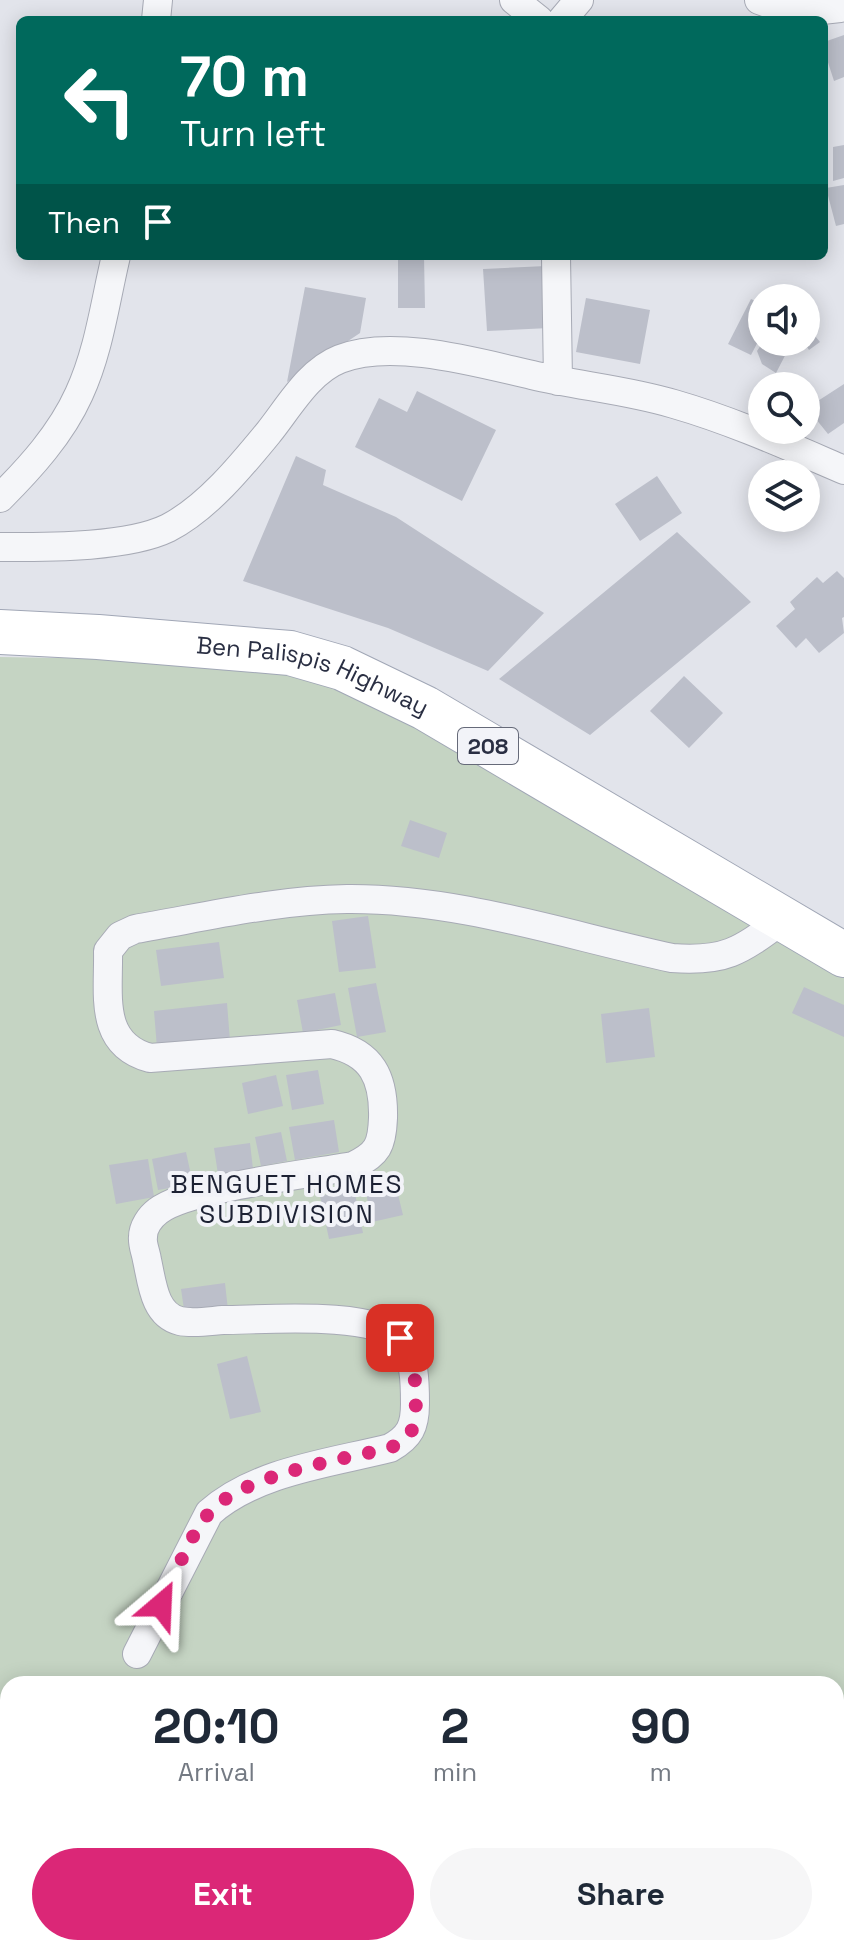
<!DOCTYPE html>
<style>
:root{--surface:#fff;--page:#f6f6f7;--text:#1f2937;--muted:#747a83;--accent:#db2777}
body{margin:0;font-family:"Space Grotesk",sans-serif;background:var(--page);color:var(--text);height:100vh;display:flex;flex-direction:column;font-size:30px;white-space:nowrap}
*{box-sizing:border-box;margin:0}
p{font-size:26px;color:var(--muted)}
.icon{flex:none;width:44px;height:44px;fill:none;stroke:currentColor;stroke-width:2;stroke-linecap:round;stroke-linejoin:round}
.map{position:relative;flex:1;overflow:hidden}
.sheet{position:absolute;left:0px;top:1676px;width:844px;height:280px;display:flex;flex-direction:column;background:var(--surface);border-radius:24px 24px 0 0;box-shadow:0 4px 20px #0003}
.sheet>*{flex:none}
.guide{position:absolute;left:16px;top:16px;width:812px;height:244px;border-radius:12px;box-shadow:0 4px 20px #0003;background:#00695c;color:#fff;overflow:hidden}
.buttons{position:absolute;left:748px;top:284px;display:grid;gap:16px}
.buttons a{display:grid;place-items:center;width:72px;height:72px;border-radius:50%;background:var(--surface);box-shadow:0 4px 20px #0003;font-size:40px}
.pin{position:absolute;display:grid;place-items:center;width:68px;height:68px;color:#fff;margin:-34px;border-radius:16px;box-shadow:0 4px 12px #0006}
.me{position:absolute;width:88px;margin:-44px;rotate:26deg;stroke-linejoin:round;filter:drop-shadow(0 0 6px #0008)}
.turn{display:flex;align-items:center;gap:28px;height:168px;padding:0 32px;font-size:36px}
.turn .icon{width:104px;height:104px;stroke-width:2.5}
.turn b{display:block;font-size:56px;line-height:68px}
.then{display:flex;align-items:center;height:76px;padding:0 32px;background:#0003;gap:16px;font-size:30px}
.eta{display:flex;justify-content:space-evenly;align-items:center;height:136px;text-align:center}
.eta b{font-size:48px;font-weight:800;line-height:56px}
.button{display:flex;gap:16px;margin-top:auto;padding:16px 32px}
.button a{flex:1;height:92px;border-radius:48px;background:var(--accent);color:#fff;font-size:32px;font-weight:800;line-height:92px;text-align:center}
.button a+a{background:var(--page);color:var(--text)}
.map>svg:first-child{display:block}
</style>
<div class="map">
<svg width="844" height="1956" viewBox="0 0 844 1956">
<rect width="100%" height="100%" fill="#e2e4eb"/>
<!-- green -->
<path fill="#c5d4c3" fill-rule="evenodd" d="M 0,657 L 119,659 L 305,675 L 349,687 L 844,969 L 844,1956 L 0,1956 ZM 8,1684 L 836,1684 L 836,1948 L 8,1948 Z"/>
<!-- building -->
<path fill="#bcbfca" d="M 844,35 L 844,77 L 834,81 L 824,50 L 824,42 Z
M 844,145 L 844,178 L 833,181 L 833,147 Z
M 844,185 L 844,224 L 836,226 L 826,188 Z
M 398,256 L 424,256 L 425,308 L 398,308 Z
M 546,266 L 549,328 L 487,331 L 483,269 Z
M 305,287 L 366,298 L 360,333 L 287,382 Z
M 586,298 L 650,310 L 640,364 L 576,352 Z
M 751,299 L 762,304 L 762,334 L 751,355 L 728,344 Z
M 806,325 L 820,342 L 809,350 L 807,347 L 799,351 L 794,347 L 800,342 L 806,342 Z
M 763,342 L 782,342 L 790,346 L 776,373 L 762,364 L 757,351 Z
M 844,384 L 844,423 L 828,434 L 807,408 Z
M 417,391 L 496,430 L 462,501 L 355,447 L 379,398 L 407,412 Z
M 296,456 L 326,470 L 323,485 L 396,517 L 544,613 L 488,671 L 388,628 L 243,581 Z
M 657,476 L 682,513 L 640,541 L 615,504 Z
M 677,532 L 751,602 L 590,735 L 499,679 Z
M 837,571 L 844,578 L 844,617 L 842,618 L 844,633 L 819,653 L 806,638 L 796,648 L 776,626 L 795,609 L 790,602 L 817,577 L 823,583 Z
M 684,676 L 723,713 L 689,748 L 650,711 Z
M 410,820 L 447,833 L 439,858 L 401,846 Z
M 368,916 L 376,968 L 339,972 L 332,921 Z
M 219,942 L 224,978 L 161,986 L 156,950 Z
M 376,983 L 386,1032 L 357,1037 L 348,988 Z
M 804,987 L 844,1005 L 844,1037 L 792,1013 Z
M 335,993 L 341,1025 L 303,1033 L 297,1000 Z
M 227,1003 L 230,1041 L 157,1048 L 154,1011 Z
M 649,1008 L 655,1057 L 606,1063 L 601,1014 Z
M 318,1070 L 324,1104 L 292,1110 L 286,1075 Z
M 276,1075 L 283,1106 L 248,1114 L 242,1083 Z
M 334,1120 L 339,1152 L 295,1160 L 289,1127 Z
M 281,1132 L 287,1161 L 261,1166 L 255,1137 Z
M 250,1143 L 253,1169 L 218,1174 L 214,1148 Z
M 186,1152 L 193,1184 L 158,1190 L 152,1159 Z
M 148,1159 L 154,1197 L 116,1204 L 109,1165 Z
M 395,1182 L 403,1215 L 372,1222 L 365,1188 Z
M 354,1189 L 363,1233 L 329,1239 L 320,1196 Z
M 225,1283 L 228,1310 L 185,1316 L 181,1289 Z
M 247,1356 L 261,1412 L 230,1419 L 217,1364 Z"/>
<g fill="none" stroke-linecap="round" stroke-linejoin="round">
<defs>
<path id="street" d="M 514,0 L 539,20
M 759,0 L 795,13 L 840,8
M 156,20 L 158,0
M 562,20 L 579,0
M 556,256 L 558,381
M 0,498 C 30,468 61,434 79,394 C 99,351 105,302 116,256
M 0,547 C 46,547 127,548 168,528 C 207,508 242,465 269,432 C 289,407 309,371 340,359 C 392,338 479,363 532,375 C 579,386 628,390 674,404 C 733,421 788,446 844,470
M 137,1654 L 209,1513 C 256,1471 331,1463 390,1448 C 410,1437 415,1426 415,1404 C 415,1383 415,1357 401,1340 C 375,1310 262,1320 223,1320 C 210,1321 193,1324 180,1321 C 154,1315 152,1282 147,1260 C 146,1253 142,1244 143,1237 C 143,1227 150,1217 158,1211 C 187,1188 310,1174 353,1166 C 378,1154 382,1145 383,1118 C 384,1078 372,1053 332,1044 L 150,1058 C 98,1044 109,994 108,951 L 120,936 L 135,929 C 205,917 276,900 347,899 C 458,898 565,935 672,958 C 726,962 740,951 782,920"/>
<g id="primary">
<path id="s1" d="M 0,632 L 98,637 L 290,653 L 342,668 L 425,708 L 844,955"/>
</g>
</defs>
<!-- street casing -->
<use href="#street" stroke="#a7aab5" stroke-width="30"/>
<!-- primary casing -->
<use href="#primary" stroke="#a1a7b6" stroke-width="46"/>
<!-- street -->
<use href="#street" stroke="#f5f6f9" stroke-width="28"/>
<!-- primary -->
<use href="#primary" stroke="#fff" stroke-width="44"/>
</g>
<g fill="none" stroke-linecap="round" stroke-linejoin="round">
<!-- route -->
<path stroke="#db2777" stroke-width="14" stroke-dasharray="0 25.2" d="M 161,1605 C 175,1577 189,1535 210,1512 C 244,1474 341,1460 390,1448 C 398,1444 406,1440 411,1432 C 419,1417 416,1371 410,1355 C 408,1349 403,1344 400,1338"/>
</g>
<g text-anchor="middle" stroke-width="8" stroke-linejoin="round" paint-order="stroke">
<!-- shield labels -->
<rect fill="#f2f3f8" stroke="#666a79" stroke-width="2" x="458" y="728" width="60" height="36" rx="6"/>
<g font-size="22" font-weight="bold" fill="#2a2f43">
<text x="488" y="754">208</text>
</g>
<!-- street labels -->
<g font-size="24" fill="#2a2f43" stroke="#f2f3f8">
<text dy="8" stroke="none"><textPath href="#s1" startOffset="318">Ben Palispis Highway</textPath></text>
</g>
<!-- neighbourhood labels -->
<g font-size="26" letter-spacing="2" fill="#1c2133" stroke="#f2f3f8">
<text x="287" y="1193">BENGUET HOMES<tspan x="287" dy="30">SUBDIVISION</tspan></text>
</g>
</g>
</svg>
<div class="buttons">
<a><svg class="icon" aria-label="sound" viewBox="0 0 24 24"><path d="M4 9h4l5-4v14l-5-4H4zM17 9q2 3 0 6"/></svg></a>
<a><svg class="icon" aria-label="search" viewBox="0 0 24 24"><circle cx="10" cy="10" r="6"/><path d="M15 15l6 6"/></svg></a>
<a><svg class="icon" aria-label="layers" viewBox="0 0 24 24"><path d="M12 4l9 5-9 5-9-5zM3 14l9 5 9-5"/></svg></a>
</div>
<div class="pin" style="left:400px;top:1338px;background:#d93025"><svg class="icon" aria-label="arrive" viewBox="0 0 24 24"><path d="M6 21V4h12l-3 4 3 4H6"/></svg></div>
<svg class="me" style="left:161px;top:1605px" viewBox="-20 -20 40 40"><path d="M0-17L14 15 0 8-14 15z" fill="#db2777" stroke="#fff" stroke-width="4"/></svg>
<div class="guide">
<div class="turn"><svg class="icon" aria-label="left" viewBox="0 0 24 24"><path d="M17 20v-9H6M10 6l-5 5 5 5"/></svg><div><b>70 m</b>Turn left</div></div>
<div class="then">Then<svg class="icon" aria-label="arrive" viewBox="0 0 24 24"><path d="M6 21V4h12l-3 4 3 4H6"/></svg></div>
</div>
<section class="sheet">
<div class="eta">
<div><b>20:10</b><p>Arrival</p></div>
<div><b>2</b><p>min</p></div>
<div><b>90</b><p>m</p></div>
</div>
<div class="button"><a>Exit</a><a>Share</a></div>
</section>
</div>
